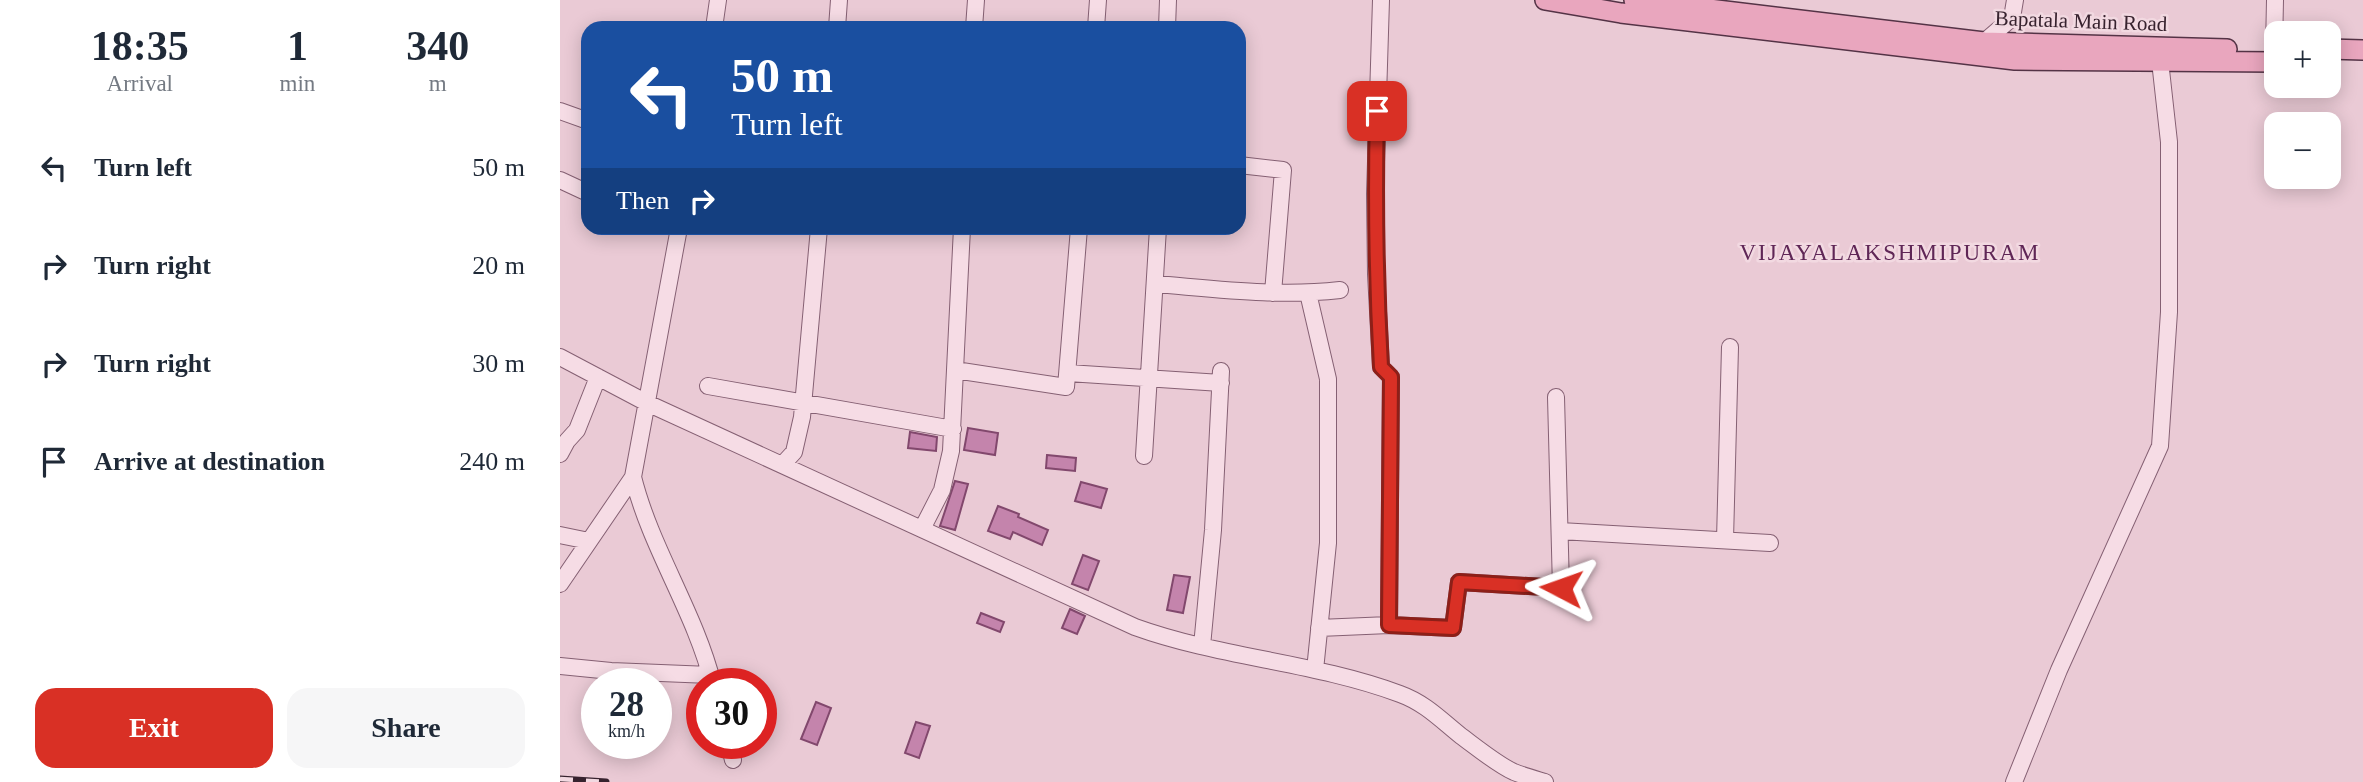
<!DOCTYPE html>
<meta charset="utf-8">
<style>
:root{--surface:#fff;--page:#f6f6f7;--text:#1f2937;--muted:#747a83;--accent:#d93025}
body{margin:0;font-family:Georgia,serif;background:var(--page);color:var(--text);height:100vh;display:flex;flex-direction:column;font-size:26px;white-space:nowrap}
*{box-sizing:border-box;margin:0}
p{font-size:23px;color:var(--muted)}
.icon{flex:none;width:38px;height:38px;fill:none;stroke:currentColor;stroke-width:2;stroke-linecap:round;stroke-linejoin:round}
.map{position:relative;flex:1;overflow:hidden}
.drawer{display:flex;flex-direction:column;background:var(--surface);width:560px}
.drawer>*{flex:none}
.top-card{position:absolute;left:21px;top:21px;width:665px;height:214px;border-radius:21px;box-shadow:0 4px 18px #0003;background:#1a4fa0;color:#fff;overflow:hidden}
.buttons{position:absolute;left:1704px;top:21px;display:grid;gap:14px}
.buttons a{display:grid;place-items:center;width:77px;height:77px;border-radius:14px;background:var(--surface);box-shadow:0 4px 18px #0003;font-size:35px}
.speed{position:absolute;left:21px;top:668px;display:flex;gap:14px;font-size:35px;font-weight:700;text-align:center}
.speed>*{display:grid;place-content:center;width:91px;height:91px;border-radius:50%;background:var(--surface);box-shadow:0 4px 18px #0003;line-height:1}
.speed small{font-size:18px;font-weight:400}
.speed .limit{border:10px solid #d22;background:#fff;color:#111}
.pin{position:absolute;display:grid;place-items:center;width:60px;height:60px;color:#fff;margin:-30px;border-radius:14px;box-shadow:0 4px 10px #0006}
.me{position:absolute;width:77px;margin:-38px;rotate:274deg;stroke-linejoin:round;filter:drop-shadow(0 0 5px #0008)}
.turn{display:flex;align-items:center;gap:24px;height:147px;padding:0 35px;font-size:32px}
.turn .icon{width:91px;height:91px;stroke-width:2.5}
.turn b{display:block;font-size:49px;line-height:60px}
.then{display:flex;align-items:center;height:66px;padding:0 35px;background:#0003;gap:14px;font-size:26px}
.eta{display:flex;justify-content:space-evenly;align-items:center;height:119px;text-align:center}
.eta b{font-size:42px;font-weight:700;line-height:49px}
.button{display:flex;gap:14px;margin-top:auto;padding:14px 35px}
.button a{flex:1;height:80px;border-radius:21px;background:var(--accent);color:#fff;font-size:28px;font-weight:700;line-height:80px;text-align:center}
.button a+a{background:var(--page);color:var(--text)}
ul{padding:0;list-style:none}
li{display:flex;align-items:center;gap:21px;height:98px;padding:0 35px}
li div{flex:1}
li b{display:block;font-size:26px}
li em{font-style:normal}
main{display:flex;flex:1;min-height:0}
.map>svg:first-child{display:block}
</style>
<main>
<section class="drawer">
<div class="eta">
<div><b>18:35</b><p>Arrival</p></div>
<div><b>1</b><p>min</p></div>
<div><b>340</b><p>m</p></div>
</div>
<ul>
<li><svg class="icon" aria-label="left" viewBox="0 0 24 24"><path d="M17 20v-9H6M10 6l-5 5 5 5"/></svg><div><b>Turn left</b></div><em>50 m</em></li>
<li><svg class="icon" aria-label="right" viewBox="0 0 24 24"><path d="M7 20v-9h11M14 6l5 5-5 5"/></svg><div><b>Turn right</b></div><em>20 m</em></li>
<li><svg class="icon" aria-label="right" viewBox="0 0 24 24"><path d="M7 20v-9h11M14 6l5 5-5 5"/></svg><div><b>Turn right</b></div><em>30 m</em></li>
<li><svg class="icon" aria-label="arrive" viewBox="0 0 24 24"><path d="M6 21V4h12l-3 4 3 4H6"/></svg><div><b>Arrive at destination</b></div><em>240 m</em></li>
</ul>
<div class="button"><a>Exit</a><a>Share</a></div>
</section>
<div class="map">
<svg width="1803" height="782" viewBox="0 0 1803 782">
<rect width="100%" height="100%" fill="#eacad5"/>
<!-- building -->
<path fill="#c484ac" stroke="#82486d" stroke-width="2" d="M 408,428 L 438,433 L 435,455 L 404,450 Z
M 350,432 L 377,437 L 376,451 L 348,448 Z
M 487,455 L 516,458 L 515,471 L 486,468 Z
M 395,481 L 408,484 L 395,530 L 380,526 Z
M 521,482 L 547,489 L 541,508 L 515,501 Z
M 438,506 L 459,514 L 458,517 L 488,530 L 482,545 L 453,532 L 450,539 L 428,531 Z
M 523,555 L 539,561 L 528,590 L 512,584 Z
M 614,575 L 630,577 L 623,613 L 607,610 Z
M 510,609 L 525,616 L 517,634 L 502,628 Z
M 421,613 L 444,622 L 440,632 L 417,623 Z
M 256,702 L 271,708 L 257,745 L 241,739 Z
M 356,722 L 370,726 L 359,758 L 345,753 Z"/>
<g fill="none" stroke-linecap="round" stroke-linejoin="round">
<defs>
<path id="minor" d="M 821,0 L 815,194 L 816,274 L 821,367 L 831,377 L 829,625
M 154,28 L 158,0
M 277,28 L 279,0
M 414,28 L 416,0
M 536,28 L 538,0
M 607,28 L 608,0
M 1424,42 L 1452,18 L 1455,0
M 1714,49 L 1715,0
M 0,111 L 28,121
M 679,165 L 723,170 L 713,293
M 0,180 L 28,193
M 119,228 L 73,477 C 91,549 135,612 153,684
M 595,284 C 657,289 718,297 780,290
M 748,293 L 768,379 L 768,543 L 755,670
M 0,357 L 87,403 L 575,627 C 661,658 754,662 840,694 C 865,703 881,720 901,736 C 916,747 938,765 954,772 C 964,776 975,779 985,782
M 395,370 L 506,387 L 519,228
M 508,373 L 661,383
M 148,386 L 393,429
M 0,454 L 7,441 L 17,430 L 38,377
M 584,456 L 598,228
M 223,464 L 234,452 L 242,417 L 259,228
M 362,529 L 382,490 L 391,451 L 402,228
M 1000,531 L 1210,543
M 0,535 L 29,541
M 1165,540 L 1170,347
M 0,584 L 73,477
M 759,628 L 829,625 L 893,628 L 899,582 L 1001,588 L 996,397
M 642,646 L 653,530 L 661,371
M 0,666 L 51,671 L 150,675
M 169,744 L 173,760
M 1454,782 L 1499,670 L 1600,446 L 1609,312 L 1609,142 L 1600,61"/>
<path id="major" d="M 985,0 L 1061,13 L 1455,60 L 1717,62
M 1074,0 L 1424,42 L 1667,49
M 1769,49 L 1803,50"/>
</defs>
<!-- minor casing -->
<use href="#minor" stroke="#856073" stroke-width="18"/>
<!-- major casing -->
<use href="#major" stroke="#543346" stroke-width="22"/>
<!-- minor -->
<use href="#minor" stroke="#f6dce5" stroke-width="16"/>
<!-- major -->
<use href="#major" stroke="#e9a6be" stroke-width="19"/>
<defs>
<path id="rail" d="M 0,779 L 46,782"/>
</defs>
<!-- rail casing -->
<use href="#rail" stroke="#37222e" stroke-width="7"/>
<!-- rail -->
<use href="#rail" stroke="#f2d9e1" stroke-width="4.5" stroke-dasharray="13" stroke-linecap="butt"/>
</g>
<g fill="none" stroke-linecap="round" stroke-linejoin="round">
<defs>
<path id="route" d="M 817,111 C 815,197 816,281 821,367 L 831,377 L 829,625 L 893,628 L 899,582 L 1001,588"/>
</defs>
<!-- route casing -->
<use href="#route" stroke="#8d1f18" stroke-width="18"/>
<!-- route -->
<use href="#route" stroke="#d93025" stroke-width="12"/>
</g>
<g text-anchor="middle" stroke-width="5" stroke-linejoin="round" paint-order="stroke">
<!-- street labels -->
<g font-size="21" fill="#37222e" stroke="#f2d9e1">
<text transform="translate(1521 21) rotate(2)" y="7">Bapatala Main Road</text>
</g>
<!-- neighbourhood labels -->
<g font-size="23" letter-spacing="2" fill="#5f2656" stroke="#f2d9e1">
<text x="1330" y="260">VIJAYALAKSHMIPURAM</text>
</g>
</g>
</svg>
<div class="buttons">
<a>+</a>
<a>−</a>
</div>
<div class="speed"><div>28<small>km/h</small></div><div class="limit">30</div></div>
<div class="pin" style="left:817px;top:111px;background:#d93025"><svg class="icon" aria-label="arrive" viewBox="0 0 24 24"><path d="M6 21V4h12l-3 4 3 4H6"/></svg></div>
<svg class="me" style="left:1001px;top:588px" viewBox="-20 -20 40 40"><path d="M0-17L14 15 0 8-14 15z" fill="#d93025" stroke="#fff" stroke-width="4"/></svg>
<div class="top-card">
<div class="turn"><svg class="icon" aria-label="left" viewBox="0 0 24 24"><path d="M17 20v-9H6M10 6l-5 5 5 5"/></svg><div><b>50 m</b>Turn left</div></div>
<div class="then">Then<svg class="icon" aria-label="right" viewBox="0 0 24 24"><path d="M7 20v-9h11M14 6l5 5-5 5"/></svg></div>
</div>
</div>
</main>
